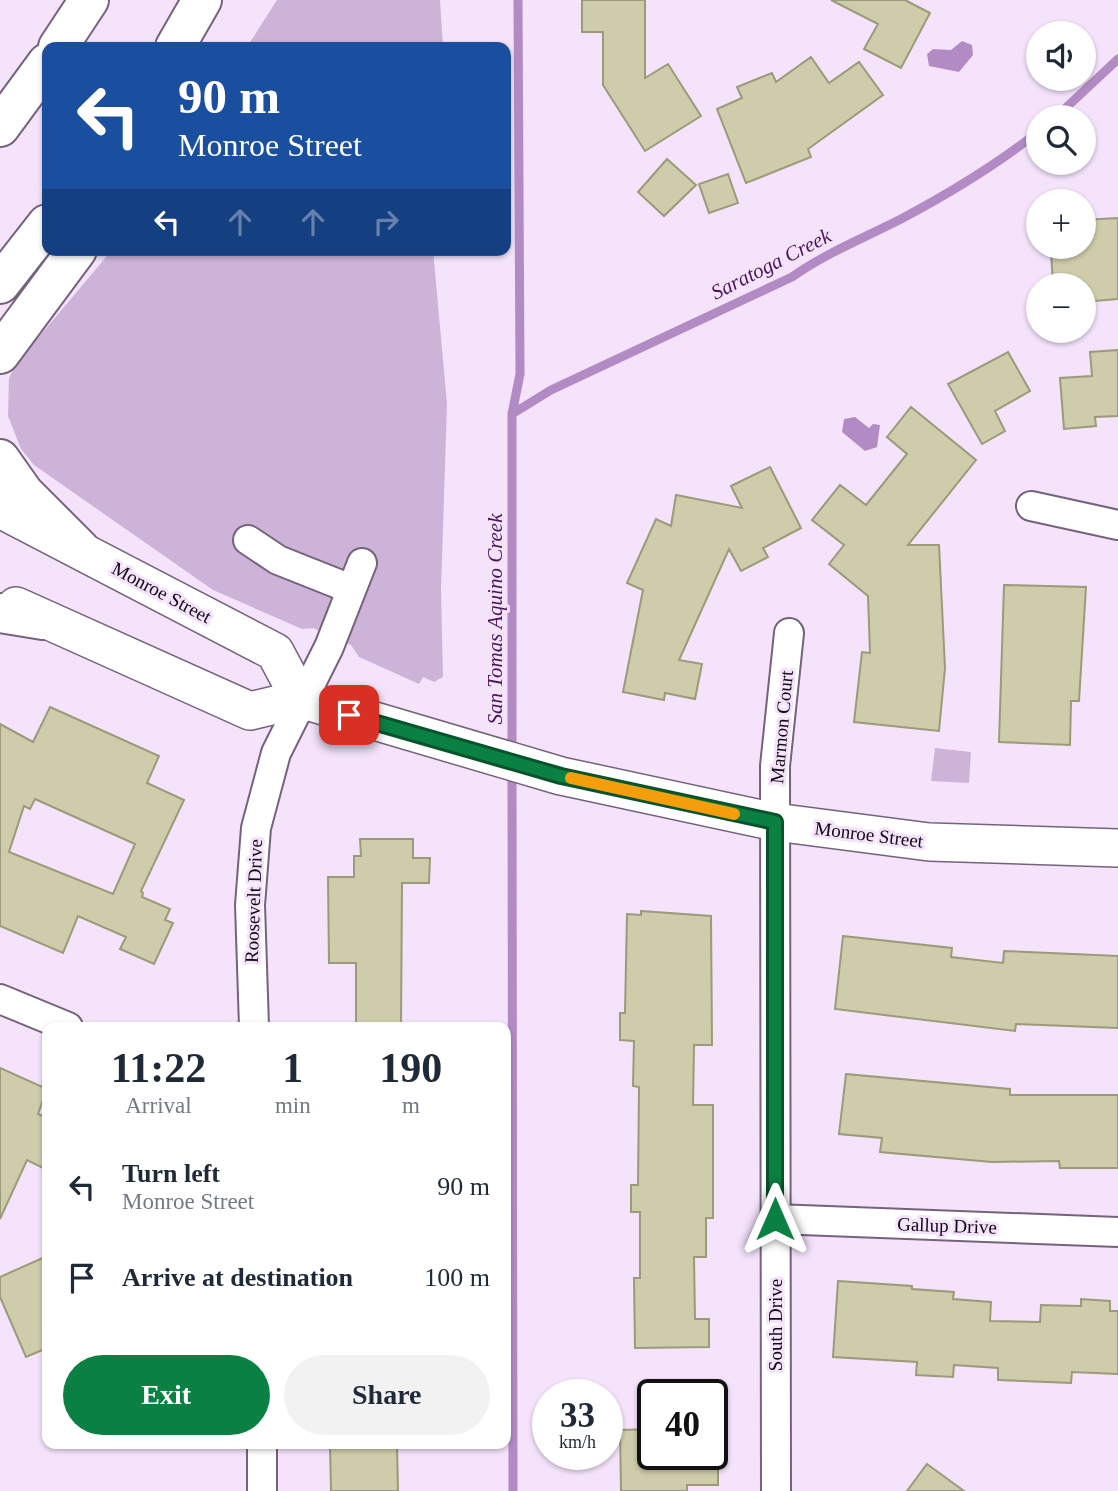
<!DOCTYPE html>
<meta charset="utf-8">
<style>
:root{--surface:#fff;--page:#f2f2f3;--text:#1f2937;--muted:#747a83;--accent:#0b8043}
body{margin:0;font-family:Georgia,serif;background:var(--page);color:var(--text);height:100vh;display:flex;flex-direction:column;font-size:26px;white-space:nowrap}
*{box-sizing:border-box;margin:0}
p{font-size:23px;color:var(--muted)}
.icon{flex:none;width:38px;height:38px;fill:none;stroke:currentColor;stroke-width:2;stroke-linecap:round;stroke-linejoin:round}
.map{position:relative;flex:1;overflow:hidden}
.drawer{position:absolute;left:42px;top:1022px;width:469px;height:427px;display:flex;flex-direction:column;background:var(--surface);border-radius:14px;box-shadow:0 2px 5px #0004}
.drawer>*{flex:none}
.banner{position:absolute;left:42px;top:42px;width:469px;height:214px;border-radius:14px;box-shadow:0 2px 5px #0004;background:#1a4fa0;color:#fff;overflow:hidden}
.tools{position:absolute;left:1026px;top:21px;display:grid;gap:14px}
.tools a{display:grid;place-items:center;width:70px;height:70px;border-radius:50%;background:var(--surface);box-shadow:0 2px 5px #0004;font-size:35px}
.speed{position:absolute;left:532px;top:1379px;display:flex;gap:14px;font-size:35px;font-weight:700;text-align:center}
.speed>*{display:grid;place-content:center;width:91px;height:91px;border-radius:50%;background:var(--surface);box-shadow:0 2px 5px #0004;line-height:1}
.speed small{font-size:18px;font-weight:400}
.speed .limit{border:4px solid #111;border-radius:10px;background:#fff;color:#111}
.pin{position:absolute;display:grid;place-items:center;width:60px;height:60px;color:#fff;margin:-30px;border-radius:14px;box-shadow:0 4px 10px #0006}
.me{position:absolute;width:77px;margin:-38px;rotate:0deg;stroke-linejoin:round;filter:drop-shadow(0 0 5px #0008)}
.turn{display:flex;align-items:center;gap:24px;height:147px;padding:0 21px;font-size:32px}
.turn .icon{width:91px;height:91px;stroke-width:2.5}
.turn b{display:block;font-size:49px;line-height:60px}
.lanes{display:flex;align-items:center;height:66px;padding:0 21px;background:#0003;justify-content:center;gap:35px;direction:ltr}
.lanes .off{opacity:.35}
.eta{display:flex;justify-content:space-evenly;align-items:center;height:119px;text-align:center}
.eta b{font-size:42px;font-weight:700;line-height:49px}
.cta{display:flex;gap:14px;margin-top:auto;padding:14px 21px}
.cta a{flex:1;height:80px;border-radius:42px;background:var(--accent);color:#fff;font-size:28px;font-weight:700;line-height:80px;text-align:center}
.cta a+a{background:var(--page);color:var(--text)}
ul{padding:0;list-style:none}
li{display:flex;align-items:center;gap:21px;height:91px;padding:0 21px}
li div{flex:1}
li b{display:block;font-size:26px}
li em{font-style:normal}
.map>svg:first-child{display:block}
</style>
<div class="map">
<svg width="1118" height="1491" viewBox="0 0 1118 1491">
<rect width="100%" height="100%" fill="#f4e3fb"/>
<!-- green -->
<path fill="#ceb3d9" d="M 277,0 L 440,0 L 443,47 L 247,47 Z
M 112,250 L 433,250 L 447,404 L 441,590 L 443,677 L 434,682 L 423,677 L 419,684 L 359,657 L 351,645 L 313,628 L 302,629 L 213,590 L 34,465 L 21,449 L 8,416 L 9,378 L 16,364 Z
M 935,748 L 971,752 L 969,783 L 931,781 Z"/>
<!-- water -->
<path fill="#b38bc4" d="M 962,41 L 972,45 L 973,55 L 959,72 L 929,66 L 927,54 L 933,49 L 951,50 Z
M 855,417 L 869,428 L 873,424 L 880,425 L 877,447 L 865,451 L 842,432 L 844,419 Z"/>
<g fill="none" stroke-linecap="round" stroke-linejoin="round">
<!-- stream -->
<path stroke="#b38bc4" stroke-width="9" d="M 1056,117 L 1118,59
M 512,414 L 551,390 L 792,277 C 826,253 864,238 901,219 C 948,194 996,165 1038,132
M 512,753 L 512,414 L 520,374 L 518,0
M 512,771 L 513,1491"/>
</g>
<!-- building -->
<path fill="#ceccaa" stroke="#9b9a79" stroke-width="2" fill-rule="evenodd" d="M 582,0 L 645,0 L 645,78 L 668,64 L 701,116 L 645,151 L 603,85 L 603,32 L 582,32 Z
M 831,0 L 905,0 L 930,13 L 901,68 L 864,49 L 878,24 Z
M 811,57 L 829,83 L 859,62 L 883,95 L 808,149 L 811,157 L 746,183 L 717,109 L 742,98 L 737,87 L 772,73 L 776,82 Z
M 667,159 L 696,185 L 664,216 L 638,192 Z
M 728,174 L 738,203 L 709,213 L 699,184 Z
M 1118,218 L 1118,299 L 1083,302 L 1083,285 L 1053,285 L 1051,251 L 1083,247 L 1083,220 Z
M 1118,350 L 1118,416 L 1095,417 L 1096,426 L 1064,429 L 1060,378 L 1092,376 L 1090,352 Z
M 1008,352 L 1030,391 L 995,411 L 1005,431 L 982,444 L 948,384 Z
M 911,407 L 976,460 L 908,545 L 939,545 L 945,668 L 939,731 L 854,722 L 862,652 L 870,653 L 868,596 L 829,564 L 844,545 L 812,520 L 840,485 L 866,505 L 907,454 L 887,437 Z
M 770,467 L 801,528 L 763,548 L 768,557 L 741,571 L 729,549 L 679,660 L 702,664 L 695,699 L 665,693 L 664,700 L 623,692 L 643,590 L 627,583 L 656,519 L 671,526 L 676,495 L 742,508 L 731,486 Z
M 1004,585 L 1086,587 L 1079,701 L 1071,701 L 1070,745 L 999,742 Z
M 50,707 L 159,756 L 147,783 L 184,800 L 141,891 L 143,893 L 142,897 L 170,909 L 165,920 L 173,923 L 154,964 L 120,949 L 126,937 L 78,916 L 63,953 L 0,926 L 0,724 L 33,742 ZM 35,799 L 135,844 L 113,894 L 9,852 L 24,806 L 30,809 Z
M 360,839 L 413,839 L 413,858 L 430,858 L 429,883 L 402,883 L 401,1027 L 356,1027 L 356,963 L 329,963 L 328,877 L 354,877 L 354,856 L 361,856 Z
M 641,911 L 711,916 L 712,1045 L 694,1045 L 693,1105 L 713,1105 L 713,1218 L 706,1218 L 706,1257 L 694,1257 L 695,1319 L 709,1319 L 709,1347 L 635,1348 L 634,1278 L 640,1278 L 640,1212 L 631,1212 L 631,1185 L 638,1185 L 639,1087 L 633,1086 L 634,1041 L 620,1040 L 620,1013 L 625,1013 L 627,914 L 641,915 Z
M 843,936 L 952,948 L 951,957 L 1003,963 L 1004,951 L 1118,956 L 1118,1028 L 1016,1024 L 1015,1031 L 835,1009 Z
M 0,1068 L 47,1089 L 38,1114 L 47,1118 L 47,1170 L 27,1160 L 0,1219 Z
M 846,1074 L 1010,1089 L 1010,1095 L 1118,1095 L 1118,1168 L 1060,1168 L 1059,1161 L 992,1162 L 880,1152 L 882,1138 L 839,1134 Z
M 47,1256 L 47,1348 L 26,1357 L 0,1297 L 0,1277 Z
M 838,1281 L 912,1286 L 912,1289 L 954,1292 L 953,1299 L 991,1302 L 990,1321 L 1040,1322 L 1041,1305 L 1081,1306 L 1081,1299 L 1110,1301 L 1110,1311 L 1118,1311 L 1118,1374 L 1072,1372 L 1071,1383 L 998,1380 L 998,1368 L 954,1365 L 953,1377 L 916,1375 L 917,1362 L 833,1357 Z
M 653,1429 L 653,1454 L 718,1454 L 718,1485 L 687,1485 L 687,1491 L 621,1491 L 620,1430 Z
M 397,1444 L 398,1491 L 331,1491 L 330,1445 Z
M 927,1464 L 964,1491 L 907,1491 Z"/>
<g fill="none" stroke-linecap="round" stroke-linejoin="round">
<defs>
<path id="minor" d="M 1031,506 L 1118,525
M 248,540 L 278,560 L 351,589
M 0,999 L 68,1027
M 254,1027 L 250,905 L 256,828 L 276,753 L 329,647 L 362,563
M 775,1219 L 1118,1232
M 262,1444 L 262,1491
M 776,1491 L 775,766 L 789,633"/>
<path id="major" d="M 0,509 L 275,652 L 300,699
M 16,606 L 250,711 L 300,699 L 561,776 L 775,822 L 929,842 L 1118,848"/>
<path id="highway" d="M 58,47 L 89,0
M 175,47 L 202,0
M 0,127 L 47,63
M 0,284 L 47,224
M 0,354 L 77,250
M 0,459 L 24,493 L 80,549
M 0,613 L 43,620"/>
</defs>
<!-- minor casing -->
<use href="#minor" stroke="#75637d" stroke-width="32"/>
<!-- major casing -->
<use href="#major" stroke="#75637d" stroke-width="40"/>
<!-- highway casing -->
<use href="#highway" stroke="#75637d" stroke-width="42"/>
<!-- minor -->
<use href="#minor" stroke="#fff" stroke-width="28"/>
<!-- major -->
<use href="#major" stroke="#fff" stroke-width="37"/>
<!-- highway -->
<use href="#highway" stroke="#fff" stroke-width="38"/>
</g>
<g fill="none" stroke-linecap="round" stroke-linejoin="round">
<defs>
<path id="route" d="M 349,715 L 561,776 L 775,822 L 775,1219"/>
</defs>
<!-- route casing -->
<use href="#route" stroke="#07532c" stroke-width="18"/>
<!-- route -->
<use href="#route" stroke="#0b8043" stroke-width="12"/>
<!-- slow -->
<path stroke="#f59e0b" stroke-width="12" d="M 571,778 L 734,814"/>
</g>
<g text-anchor="middle" stroke-width="6" stroke-linejoin="round" paint-order="stroke">
<!-- street labels -->
<g font-size="19" fill="#100913" stroke="#f4e3fb">
<text transform="translate(162 592) rotate(28)" y="7">Monroe Street</text>
<text transform="translate(781 727) rotate(-85)" y="7">Marmon Court</text>
<text transform="translate(869 834) rotate(7)" y="7">Monroe Street</text>
<text transform="translate(253 901) rotate(-88)" y="7">Roosevelt Drive</text>
<text transform="translate(947 1225) rotate(2)" y="7">Gallup Drive</text>
<text transform="translate(775 1325) rotate(-90)" y="7">South Drive</text>
</g>
<!-- water labels -->
<g font-size="21" font-style="italic" fill="#49165a" stroke="#f4e3fb">
<text transform="translate(771 264) rotate(-27)" y="7">Saratoga Creek</text>
<text transform="translate(495 619) rotate(-90)" y="7">San Tomas Aquino Creek</text>
</g>
</g>
</svg>
<div class="tools">
<a><svg class="icon" aria-label="sound" viewBox="0 0 24 24"><path d="M4 9h4l5-4v14l-5-4H4zM17 9q2 3 0 6"/></svg></a>
<a><svg class="icon" aria-label="search" viewBox="0 0 24 24"><circle cx="10" cy="10" r="6"/><path d="M15 15l6 6"/></svg></a>
<a>+</a>
<a>−</a>
</div>
<div class="speed"><div>33<small>km/h</small></div><div class="limit">40</div></div>
<div class="pin" style="left:349px;top:715px;background:#d93025"><svg class="icon" aria-label="arrive" viewBox="0 0 24 24"><path d="M6 21V4h12l-3 4 3 4H6"/></svg></div>
<svg class="me" style="left:775px;top:1219px" viewBox="-20 -20 40 40"><path d="M0-17L14 15 0 8-14 15z" fill="#0b8043" stroke="#fff" stroke-width="4"/></svg>
<div class="banner">
<div class="turn"><svg class="icon" aria-label="left" viewBox="0 0 24 24"><path d="M17 20v-9H6M10 6l-5 5 5 5"/></svg><div><b>90 m</b>Monroe Street</div></div>
<div class="lanes"><svg class="icon" aria-label="left" viewBox="0 0 24 24"><path d="M17 20v-9H6M10 6l-5 5 5 5"/></svg><svg class="icon off" aria-label="ahead" viewBox="0 0 24 24"><path d="M12 20V5M6 11l6-6 6 6"/></svg><svg class="icon off" aria-label="ahead" viewBox="0 0 24 24"><path d="M12 20V5M6 11l6-6 6 6"/></svg><svg class="icon off" aria-label="right" viewBox="0 0 24 24"><path d="M7 20v-9h11M14 6l5 5-5 5"/></svg></div>
</div>
<section class="drawer">
<div class="eta">
<div><b>11:22</b><p>Arrival</p></div>
<div><b>1</b><p>min</p></div>
<div><b>190</b><p>m</p></div>
</div>
<ul>
<li><svg class="icon" aria-label="left" viewBox="0 0 24 24"><path d="M17 20v-9H6M10 6l-5 5 5 5"/></svg><div><b>Turn left</b><p>Monroe Street</p></div><em>90 m</em></li>
<li><svg class="icon" aria-label="arrive" viewBox="0 0 24 24"><path d="M6 21V4h12l-3 4 3 4H6"/></svg><div><b>Arrive at destination</b></div><em>100 m</em></li>
</ul>
<div class="cta"><a>Exit</a><a>Share</a></div>
</section>
</div>
